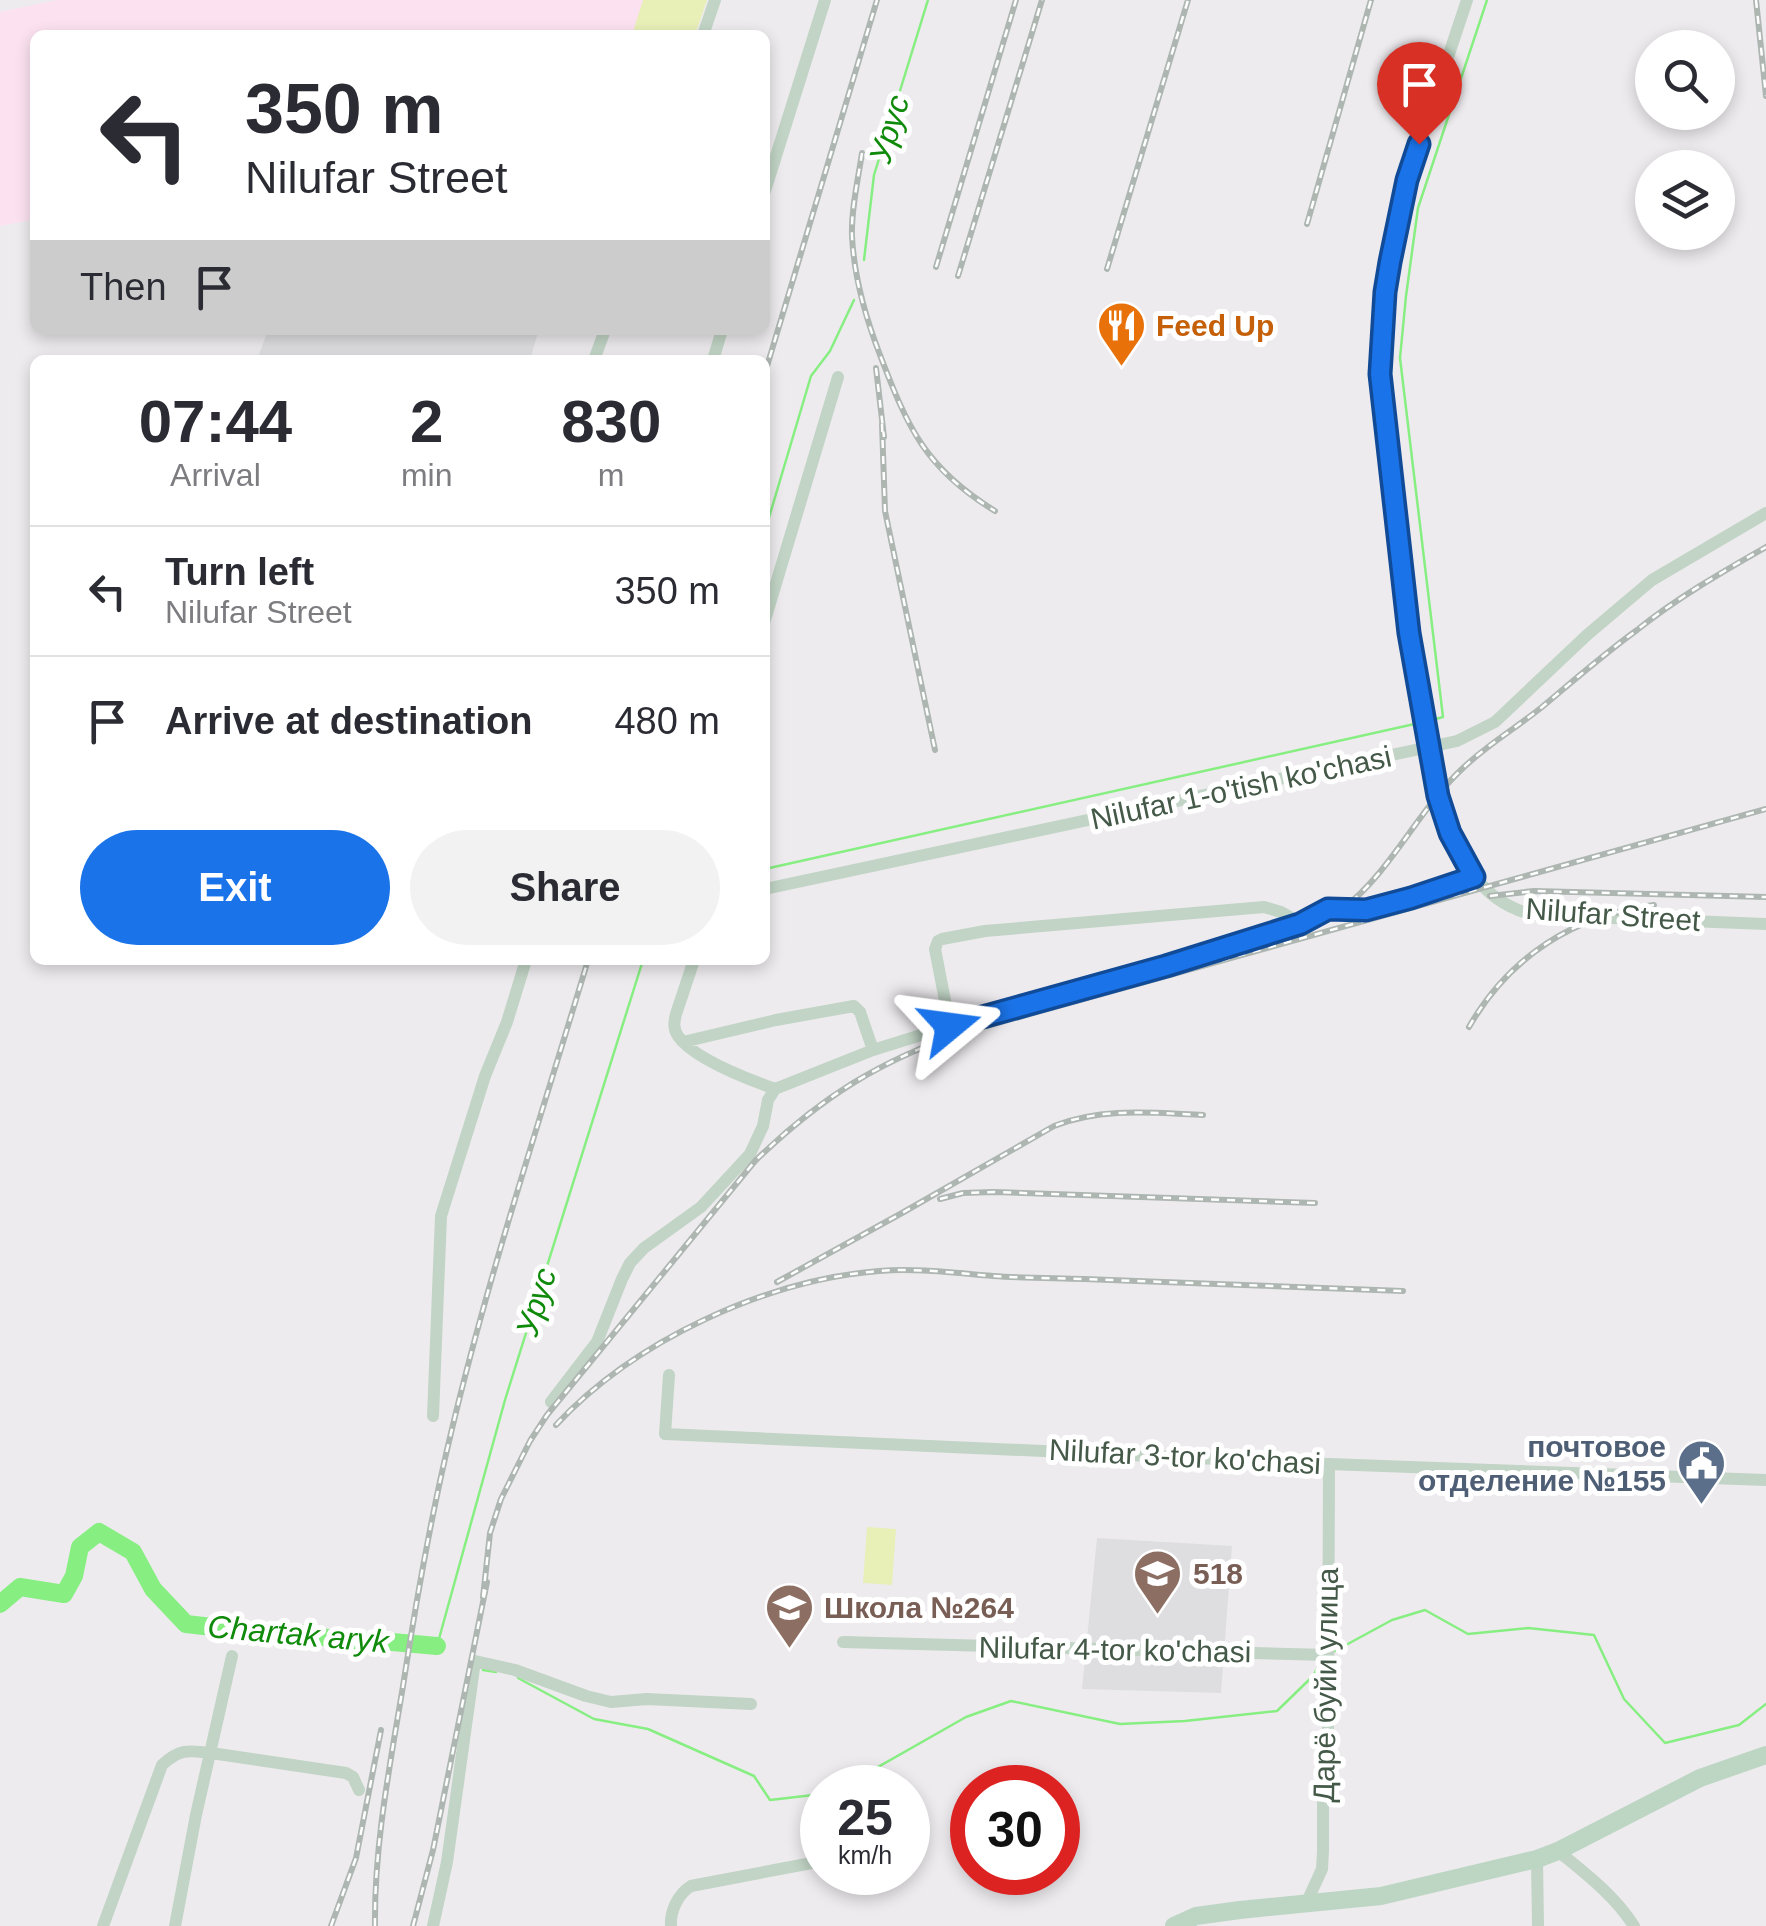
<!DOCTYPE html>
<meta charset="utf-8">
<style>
:root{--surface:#fff;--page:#f2f2f3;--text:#2b2b33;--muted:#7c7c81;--line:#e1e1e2;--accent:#1a73e8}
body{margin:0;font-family:Helvetica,sans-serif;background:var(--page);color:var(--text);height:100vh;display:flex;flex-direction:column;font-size:38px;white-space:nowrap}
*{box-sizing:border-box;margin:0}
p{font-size:32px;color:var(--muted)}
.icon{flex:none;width:55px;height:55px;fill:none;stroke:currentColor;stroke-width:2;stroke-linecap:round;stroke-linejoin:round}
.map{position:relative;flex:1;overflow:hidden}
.panel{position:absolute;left:30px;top:355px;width:740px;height:610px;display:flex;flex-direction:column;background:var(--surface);border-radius:15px;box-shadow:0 5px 15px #0003}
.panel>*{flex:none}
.hud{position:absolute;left:30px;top:30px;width:740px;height:305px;border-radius:15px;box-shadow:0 5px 15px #0003;background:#fff;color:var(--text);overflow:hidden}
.buttons{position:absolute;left:1635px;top:30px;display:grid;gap:20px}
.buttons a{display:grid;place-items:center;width:100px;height:100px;border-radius:50%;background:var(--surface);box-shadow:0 5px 15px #0003;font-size:50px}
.speed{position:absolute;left:800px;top:1765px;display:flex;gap:20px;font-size:50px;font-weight:700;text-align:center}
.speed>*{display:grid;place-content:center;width:130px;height:130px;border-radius:50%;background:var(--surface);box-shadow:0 5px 15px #0003;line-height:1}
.speed small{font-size:25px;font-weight:400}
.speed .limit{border:15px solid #d22;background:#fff;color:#111}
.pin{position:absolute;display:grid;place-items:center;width:85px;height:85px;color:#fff;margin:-102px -42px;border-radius:50% 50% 50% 0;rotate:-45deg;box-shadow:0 0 10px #0007}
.pin .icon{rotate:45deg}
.me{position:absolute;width:110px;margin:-55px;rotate:74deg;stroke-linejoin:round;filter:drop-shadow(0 0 8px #0008)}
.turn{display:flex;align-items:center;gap:35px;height:210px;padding:0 50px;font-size:45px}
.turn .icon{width:130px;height:130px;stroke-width:2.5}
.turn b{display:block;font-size:70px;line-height:85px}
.then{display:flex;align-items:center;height:95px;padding:0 50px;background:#0003;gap:20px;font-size:38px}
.eta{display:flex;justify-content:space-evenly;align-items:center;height:170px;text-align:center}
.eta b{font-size:60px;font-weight:600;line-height:70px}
.button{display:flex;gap:20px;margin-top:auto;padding:20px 50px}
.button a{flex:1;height:115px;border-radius:60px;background:var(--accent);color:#fff;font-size:40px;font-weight:600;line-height:115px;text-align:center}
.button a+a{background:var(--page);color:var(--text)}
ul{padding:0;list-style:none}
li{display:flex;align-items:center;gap:30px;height:130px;padding:0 50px;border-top:2px solid var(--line)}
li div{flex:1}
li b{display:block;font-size:38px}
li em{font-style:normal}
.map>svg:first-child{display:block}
</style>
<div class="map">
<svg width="1766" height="1926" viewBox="0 0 1766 1926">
<rect width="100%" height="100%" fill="#eeebef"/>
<!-- commercial -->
<path fill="#fce2f0" d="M 57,0 L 647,0 L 636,35 L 35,35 L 35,219 L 0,226 L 0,12 Z"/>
<!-- education -->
<path fill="#dedde0" d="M 268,330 L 530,330 L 538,332 L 530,360 L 257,360 Z
M 1097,1538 L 1232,1546 L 1221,1693 L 1082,1689 Z"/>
<!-- green -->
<path fill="#e8efb7" d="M 643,0 L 707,0 L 695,35 L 632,35 Z
M 867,1527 L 896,1529 L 892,1585 L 863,1583 Z"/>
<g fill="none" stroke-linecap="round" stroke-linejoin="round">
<!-- stream -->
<path stroke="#87ee82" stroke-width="2.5" d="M 864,260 L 874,175 L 928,0
M 765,531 L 811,376 L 830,351 L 854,300
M 1432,720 L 1443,717 L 1400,358 L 1406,296 L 1418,208 L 1487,0
M 765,869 L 1419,723
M 443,1648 L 437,1646 L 505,1400 L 643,960
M 1333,1652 L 1392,1620 L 1425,1610 L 1468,1634 L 1528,1628 L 1594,1635 L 1624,1699 L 1665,1743 L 1739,1725 L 1766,1704
M 483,1670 L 496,1672
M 518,1678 L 594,1719 L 648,1729 L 754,1776 L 770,1800 L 822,1794
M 841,1788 L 966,1717 L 1011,1701 L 1120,1724 L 1185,1721 L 1277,1711 L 1313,1676 L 1323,1659"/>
<!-- river -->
<path stroke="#87ee82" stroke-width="18" d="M 0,1604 L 20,1587 L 64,1594 L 74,1576 L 80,1547 L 99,1532 L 133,1552 L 153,1589 L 186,1624 L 275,1634 L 294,1632 L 346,1641 L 381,1641 L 437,1646"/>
<!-- street -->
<path stroke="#c1d4c5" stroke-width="12" d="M 1467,0 L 1407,180 L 1385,293 L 1380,373 L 1409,633 L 1438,796 C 1452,848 1477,903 1535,915 L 1766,924
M 703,35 L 715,0
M 765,191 L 825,0
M 594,360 L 605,330
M 713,360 L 722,330
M 765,620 L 838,377
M 765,889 L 1457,741 L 1495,722 L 1587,635 L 1652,580 L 1766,513
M 694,960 L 676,1014 C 674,1022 673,1029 678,1036 C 693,1059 750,1080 775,1089
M 950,1026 L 935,949 L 938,941 L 942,939 L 985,931 L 1264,907 L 1281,912 L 1300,923
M 683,1042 L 776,1020 L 854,1006 L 860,1012 L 873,1050
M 669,1375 L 665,1434 L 1329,1464 L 1766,1480
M 551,1402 L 597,1342 L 622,1279 L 630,1263 L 644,1248 L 701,1207 L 750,1154 L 763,1126 L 768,1100 L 775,1089 L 873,1050 L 950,1026 L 1166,966 L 1300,923 L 1329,909 L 1366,909 L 1411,898 L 1474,877
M 433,1416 L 441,1216 L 485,1076 L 507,1022 L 526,960
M 843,1642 L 1328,1655
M 1558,1851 C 1586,1874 1614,1895 1634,1926
M 1537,1859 L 1538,1926
M 1306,1904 L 1322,1869 L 1323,1851 L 1323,1793 L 1328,1730 L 1329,1464
M 103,1926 L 162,1765 C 179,1749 188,1750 211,1753 L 346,1773 L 353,1777 L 359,1790
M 175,1926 L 196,1815 L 232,1656
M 433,1926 L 447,1862 L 475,1661 L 515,1670 L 586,1696 L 611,1702 L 647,1699 L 751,1704
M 671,1926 C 670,1911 678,1894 691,1886 L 817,1862 L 822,1856"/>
<!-- secondary -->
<path stroke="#bdd6c4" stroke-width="18" d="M 1174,1926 L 1196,1916 L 1240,1910 L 1381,1896 L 1537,1859 L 1558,1851 L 1700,1778 L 1766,1755"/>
<defs>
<path id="rail" d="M 1756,0 L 1766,96
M 862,153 C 858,180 851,209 852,236 C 854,278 865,316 880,355 C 908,428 925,468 995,511
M 1307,224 L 1371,0
M 936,267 L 1016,0
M 1107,269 L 1188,0
M 958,276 L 1042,0
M 876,368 L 884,437
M 765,373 L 877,0
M 882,424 L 885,511 L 935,750
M 1490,896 L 1534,891 L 1766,897
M 1311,927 C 1322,921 1334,915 1344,908 C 1393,869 1418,810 1463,768 C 1487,745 1516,728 1542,707 C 1573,681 1604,654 1637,630 C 1677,598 1722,572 1766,547
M 1469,1027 C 1509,957 1574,915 1654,905
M 940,1199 L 963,1193 L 994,1192 L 1315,1203
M 777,1282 L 902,1213 L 1054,1126 C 1103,1107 1153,1113 1203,1115
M 556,1425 C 634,1341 765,1280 879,1271 C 917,1268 955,1273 993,1276 C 1023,1278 1054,1278 1084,1279 C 1190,1283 1297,1287 1403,1291
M 483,1597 L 490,1533 L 501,1499 L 530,1441 L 547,1415 L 755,1161 C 820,1098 880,1060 965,1032 L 1766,809
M 331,1926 L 356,1858 L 381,1730
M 375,1926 C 374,1845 390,1765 403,1686 C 416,1601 431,1516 451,1433 C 489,1273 541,1117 588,960
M 413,1926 L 433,1850 L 487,1582"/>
</defs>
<!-- rail casing -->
<use href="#rail" stroke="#adb6b1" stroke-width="6"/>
<!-- rail -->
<use href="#rail" stroke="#fff" stroke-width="2.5" stroke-dasharray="8" stroke-linecap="butt"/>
</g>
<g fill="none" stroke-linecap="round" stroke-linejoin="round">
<defs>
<path id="route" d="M 950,1026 L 1166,966 L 1300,924 L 1328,909 L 1366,910 L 1411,898 L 1474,877 L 1450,833 L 1438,796 L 1409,633 L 1380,374 L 1385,292 L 1390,262 L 1407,180 L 1419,144"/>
</defs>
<!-- route casing -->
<use href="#route" stroke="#114b97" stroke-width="25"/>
<!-- route -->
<use href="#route" stroke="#1a73e8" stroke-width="18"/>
</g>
<!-- icons -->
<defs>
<symbol id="restaurant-pin" viewBox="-11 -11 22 30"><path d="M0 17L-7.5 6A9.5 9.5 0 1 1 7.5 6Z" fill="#e8710a" stroke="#fff"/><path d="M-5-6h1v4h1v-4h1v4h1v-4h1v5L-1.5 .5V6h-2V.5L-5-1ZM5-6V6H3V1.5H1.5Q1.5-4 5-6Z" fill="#fff"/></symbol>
<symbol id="civic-pin" viewBox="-11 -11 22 30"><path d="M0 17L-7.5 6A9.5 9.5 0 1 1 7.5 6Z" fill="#5c6f8a" stroke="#fff"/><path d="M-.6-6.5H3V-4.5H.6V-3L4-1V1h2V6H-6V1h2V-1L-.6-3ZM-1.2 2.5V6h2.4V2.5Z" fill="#fff"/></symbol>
<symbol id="school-pin" viewBox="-11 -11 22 30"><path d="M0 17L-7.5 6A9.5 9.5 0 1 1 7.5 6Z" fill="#8d6e63" stroke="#fff"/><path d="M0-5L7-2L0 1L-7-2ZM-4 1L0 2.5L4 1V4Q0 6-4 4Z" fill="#fff"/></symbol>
</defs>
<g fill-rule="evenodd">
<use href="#restaurant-pin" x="1094" y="298" width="55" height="75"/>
<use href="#civic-pin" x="1674" y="1436" width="55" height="75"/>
<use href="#school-pin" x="1130" y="1546" width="55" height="75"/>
<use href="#school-pin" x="762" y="1580" width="55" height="75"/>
</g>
<g text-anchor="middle" stroke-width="10" stroke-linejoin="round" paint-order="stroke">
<!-- food labels -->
<g font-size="30" font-weight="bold" fill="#c56008" stroke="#fff" text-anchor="start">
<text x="1156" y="336">Feed Up</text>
</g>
<!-- street labels -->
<g font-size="30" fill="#445948" stroke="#fff">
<text transform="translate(1241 788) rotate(-12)" y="10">Nilufar 1-o'tish ko'chasi</text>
<text transform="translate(1613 915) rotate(4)" y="10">Nilufar Street</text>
<text transform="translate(1185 1457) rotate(3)" y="10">Nilufar 3-tor ko'chasi</text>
<text transform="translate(1115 1650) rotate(1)" y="10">Nilufar 4-tor ko'chasi</text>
<text transform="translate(1326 1685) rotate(-89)" y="10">Дарё буйи улица</text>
</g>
<!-- service labels -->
<g font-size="30" font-weight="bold" fill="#4e5e75" stroke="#fff" text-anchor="end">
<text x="1666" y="1457">почтовое<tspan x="1666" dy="34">отделение №155</tspan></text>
</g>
<!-- education labels -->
<g font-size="30" font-weight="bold" fill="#785e54" stroke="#fff" text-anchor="start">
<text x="1193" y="1584">518</text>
<text x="824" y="1618">Школа №264</text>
</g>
<!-- water labels -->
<g font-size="32" font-style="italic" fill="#0f8a0a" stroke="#fff">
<text transform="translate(889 129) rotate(-73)" y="11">Урус</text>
<text transform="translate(536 1302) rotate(-73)" y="11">Урус</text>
<text transform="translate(298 1634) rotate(5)" y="11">Chartak aryk</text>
</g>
</g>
</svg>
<div class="buttons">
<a><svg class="icon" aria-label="search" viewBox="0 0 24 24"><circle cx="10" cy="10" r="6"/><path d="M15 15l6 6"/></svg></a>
<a><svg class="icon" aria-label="layers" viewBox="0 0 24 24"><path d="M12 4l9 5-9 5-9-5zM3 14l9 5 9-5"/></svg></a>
</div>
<div class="speed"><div>25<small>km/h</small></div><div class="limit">30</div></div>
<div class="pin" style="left:1419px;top:144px;background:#d93025"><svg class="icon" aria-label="arrive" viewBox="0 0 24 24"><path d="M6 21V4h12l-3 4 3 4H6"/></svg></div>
<svg class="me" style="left:950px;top:1026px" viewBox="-20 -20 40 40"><path d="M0-17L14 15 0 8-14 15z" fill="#1a73e8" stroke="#fff" stroke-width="4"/></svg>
<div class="hud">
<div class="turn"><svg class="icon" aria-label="left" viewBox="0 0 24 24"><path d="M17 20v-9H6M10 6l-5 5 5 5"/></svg><div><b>350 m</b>Nilufar Street</div></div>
<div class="then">Then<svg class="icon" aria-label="arrive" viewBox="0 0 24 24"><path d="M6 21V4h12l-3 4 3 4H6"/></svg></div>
</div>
<section class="panel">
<div class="eta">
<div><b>07:44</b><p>Arrival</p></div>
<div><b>2</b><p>min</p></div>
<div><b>830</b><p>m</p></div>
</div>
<ul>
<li><svg class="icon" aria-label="left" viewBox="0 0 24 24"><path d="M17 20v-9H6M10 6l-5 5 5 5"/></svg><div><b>Turn left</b><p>Nilufar Street</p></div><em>350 m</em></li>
<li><svg class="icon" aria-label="arrive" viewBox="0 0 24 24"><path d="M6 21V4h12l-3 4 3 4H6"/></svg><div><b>Arrive at destination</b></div><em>480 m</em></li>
</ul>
<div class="button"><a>Exit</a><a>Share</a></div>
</section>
</div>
